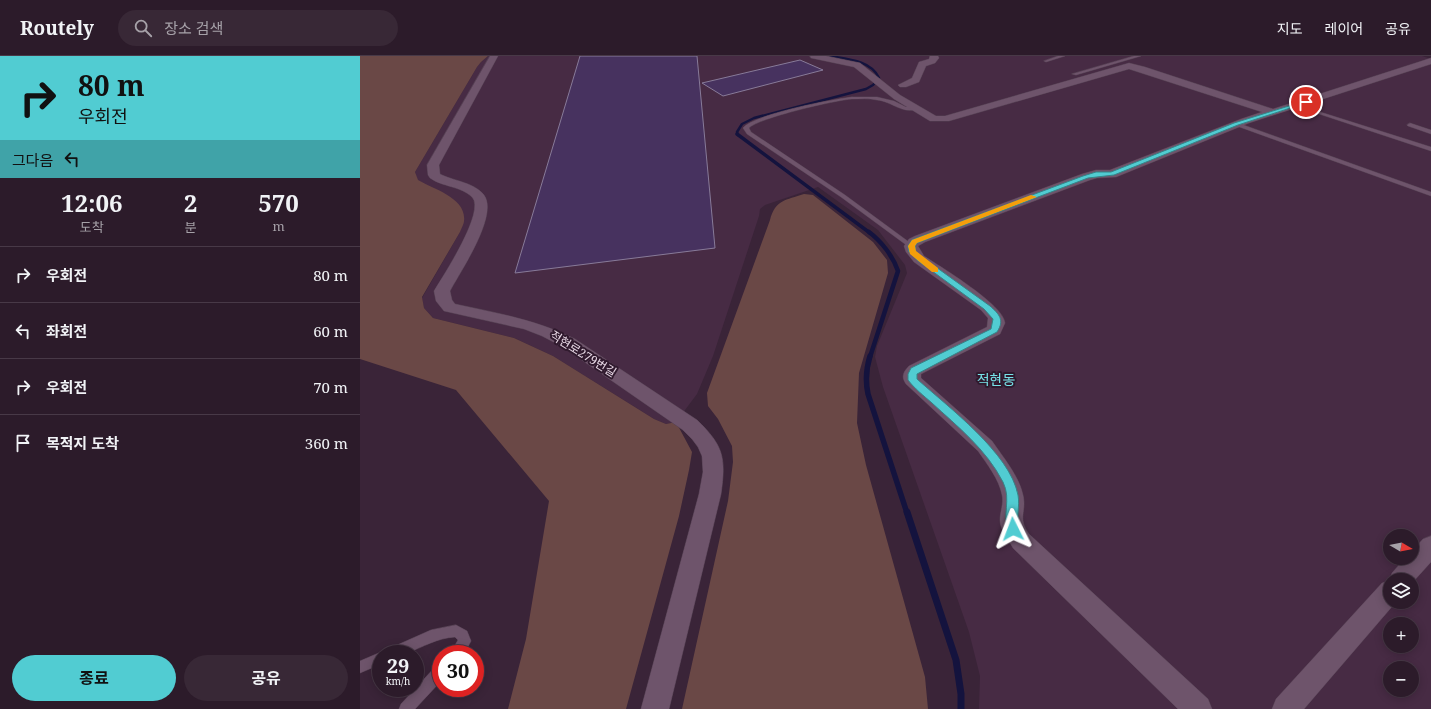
<!DOCTYPE html>
<html lang="ko">
<meta charset="utf-8">
<style>
:root{--surface:#2c1b2a;--page:#382836;--text:#f1f3f6;--muted:#a6a1a8;--line:#483947;--accent:#51ccd2}
body{margin:0;font-family:"Noto Serif","Noto Sans KR",serif;background:var(--page);color:var(--text);height:100vh;display:flex;flex-direction:column;font-size:15px;white-space:nowrap}
*{box-sizing:border-box;margin:0}
p{font-size:13px;color:var(--muted)}
.icon{flex:none;width:22px;height:22px;fill:none;stroke:currentColor;stroke-width:2;stroke-linecap:round;stroke-linejoin:round}
.map{position:relative;flex:1;overflow:hidden}
.side{display:flex;flex-direction:column;background:var(--surface);width:360px}
.side>*{flex:none}
.hud{background:#51ccd2;color:#111;overflow:hidden}
.needle{width:26px;rotate:100deg}
.fabs{position:absolute;left:1023px;top:473px;display:grid;gap:8px}
.fabs a{display:grid;place-items:center;width:36px;height:36px;border-radius:50%;background:var(--surface);box-shadow:0 2px 10px #0003,0 0 0 1px var(--line);font-size:20px}
.speed{position:absolute;left:12px;top:589px;display:flex;gap:8px;font-size:20px;font-weight:700;text-align:center}
.speed>*{display:grid;place-content:center;width:52px;height:52px;border-radius:50%;background:var(--surface);box-shadow:0 2px 10px #0003,0 0 0 1px var(--line);line-height:1}
.speed small{font-size:10px;font-weight:400}
.speed .limit{border:6px solid #d22;background:#fff;color:#111}
.pin{position:absolute;display:grid;place-items:center;width:34px;height:34px;color:#fff;margin:-17px;border:2px solid #fff;border-radius:50%;box-shadow:0 1px 4px #0007}
.me{position:absolute;width:44px;margin:-22px;rotate:357deg;stroke-linejoin:round;filter:drop-shadow(0 0 3px #0008)}
.turn{display:flex;align-items:center;gap:14px;height:84px;padding:0 12px;font-size:18px}
.turn .icon{width:52px;height:52px;stroke-width:2.5}
.turn b{display:block;font-size:28px;line-height:34px}
.then{display:flex;align-items:center;height:38px;padding:0 12px;background:#0003;gap:8px;font-size:15px}
.eta{display:flex;justify-content:space-evenly;align-items:center;height:68px;text-align:center}
.eta b{font-size:24px;font-weight:700;line-height:28px}
.primary-button{display:flex;gap:8px;margin-top:auto;padding:8px 12px}
.primary-button a{flex:1;height:46px;border-radius:24px;background:var(--accent);color:#111;font-size:16px;font-weight:700;line-height:46px;text-align:center}
.primary-button a+a{background:var(--page);color:var(--text)}
ul{padding:0;list-style:none}
li{display:flex;align-items:center;gap:12px;height:56px;padding:0 12px;border-top:1px solid var(--line)}
li div{flex:1}
li b{display:block;font-size:15px}
li em{font-style:normal}
header{display:flex;align-items:center;gap:24px;box-sizing:border-box;height:56px;padding:0 20px;background:var(--surface);border-bottom:1px solid var(--line)}
header strong{font-size:19px}
nav{display:flex;gap:22px;margin-inline-start:auto;font-size:14px}
.search{width:280px;height:36px;background:var(--page);display:flex;align-items:center;gap:10px;box-sizing:border-box;padding:0 14px;border-radius:22px;color:var(--muted);font-size:15px}
main{display:flex;flex:1;min-height:0}
.map>svg:first-child{display:block}
</style>
<header>
<strong>Routely</strong>
<div class="search"><svg class="icon" aria-label="search" viewBox="0 0 24 24"><circle cx="10" cy="10" r="6"/><path d="M15 15l6 6"/></svg>장소 검색</div>
<nav><a>지도</a><a>레이어</a><a>공유</a></nav>
</header>
<main>
<section class="side">
<div class="hud">
<div class="turn"><svg class="icon" aria-label="right" viewBox="0 0 24 24"><path d="M7 20v-9h11M14 6l5 5-5 5"/></svg><div><b>80 m</b>우회전</div></div>
<div class="then">그다음<svg class="icon" aria-label="left" viewBox="0 0 24 24"><path d="M17 20v-9H6M10 6l-5 5 5 5"/></svg></div>
</div>
<div class="eta">
<div><b>12:06</b><p>도착</p></div>
<div><b>2</b><p>분</p></div>
<div><b>570</b><p>m</p></div>
</div>
<ul>
<li><svg class="icon" aria-label="right" viewBox="0 0 24 24"><path d="M7 20v-9h11M14 6l5 5-5 5"/></svg><div><b>우회전</b></div><em>80 m</em></li>
<li><svg class="icon" aria-label="left" viewBox="0 0 24 24"><path d="M17 20v-9H6M10 6l-5 5 5 5"/></svg><div><b>좌회전</b></div><em>60 m</em></li>
<li><svg class="icon" aria-label="right" viewBox="0 0 24 24"><path d="M7 20v-9h11M14 6l5 5-5 5"/></svg><div><b>우회전</b></div><em>70 m</em></li>
<li><svg class="icon" aria-label="arrive" viewBox="0 0 24 24"><path d="M6 21V4h12l-3 4 3 4H6"/></svg><div><b>목적지 도착</b></div><em>360 m</em></li>
</ul>
<div class="primary-button"><a>종료</a><a>공유</a></div>
</section>
<div class="map">
<svg width="1071" height="653" viewBox="0 0 1071 653">
<rect width="100%" height="100%" fill="#3a2438"/>
<!-- built -->
<path fill="#472b44" fill-rule="evenodd" d="M 128,0 L 1062,0 L 1071,3 L 1071,653 L 619,653 L 620,620 L 609,576 L 523,331 L 515,301 L 517,290 L 547,217 L 545,209 L 518,174 L 458,131 L 405,149 L 400,153 L 399,160 L 353,300 L 337,338 L 316,366 L 306,368 L 294,363 L 193,300 L 154,282 L 73,262 L 64,252 L 62,242 L 100,176 L 69,131 L 57,124 L 55,116 L 117,11 L 121,6 ZM 1030,480 L 1052,480 L 1052,502 L 1030,502 ZM 1030,524 L 1052,524 L 1052,546 L 1030,546 ZM 1030,568 L 1052,568 L 1052,590 L 1030,590 ZM 1030,612 L 1052,612 L 1052,634 L 1030,634 Z"/>
<!-- green -->
<path fill="#6a4846" d="M 0,0 L 128,0 L 121,6 L 117,11 L 55,116 L 58,124 C 73,133 107,142 104,165 C 104,168 101,173 100,176 L 62,241 L 64,252 L 73,262 L 154,282 L 193,300 L 294,363 L 306,368 L 316,366 L 332,396 L 329,414 L 319,460 L 266,653 L 148,653 L 166,583 L 189,445 L 96,334 L 0,303 Z
M 444,138 L 453,139 L 513,186 L 527,204 L 528,217 L 499,317 L 497,367 L 506,409 L 565,621 L 568,653 L 322,653 L 368,445 L 373,406 L 372,390 L 358,363 L 348,350 L 347,337 L 410,164 C 415,144 426,144 444,138 Z"/>
<g fill="none" stroke-linecap="round" stroke-linejoin="round">
<!-- stream-far4 -->
<path stroke="#14133e" stroke-width="2.5" d="M 378,79 L 377,76 L 382,68 L 394,62 L 506,33 L 513,29 L 519,22 C 511,4 486,3 469,0"/>
<!-- stream-far3 -->
<path stroke="#14133e" stroke-width="3.5" d="M 377,78 L 510,177"/>
<!-- stream-far2 -->
<path stroke="#14133e" stroke-width="4.5" d="M 509,176 C 521,185 533,200 538,215 L 510,301"/>
<!-- stream-far1 -->
<path stroke="#14133e" stroke-width="5.5" d="M 510,300 C 506,313 505,324 508,338 L 547,457"/>
<!-- stream -->
<path stroke="#14133e" stroke-width="7" d="M 547,456 L 596,604 L 601,638 L 601,653"/>
</g>
<!-- building -->
<path fill="#47325f" stroke="#887b99" d="M 220,0 L 337,0 L 355,192 L 155,217 Z
M 440,4 L 463,14 L 363,40 L 342,27 Z"/>
<g fill="none" stroke-linecap="round" stroke-linejoin="round">
<defs>
<path id="service" d="M 698,0 L 705,0 L 686,6 L 684,5 Z
M 774,0 L 781,0 L 716,19 L 712,18 Z
M 492,41 L 517,41 L 534,45 L 546,51 L 555,50 L 558,52 C 545,60 531,45 517,44 C 509,42 500,43 492,43 C 476,44 398,62 389,72 L 391,76 L 485,139 L 553,189 L 553,191 L 549,191 L 481,141 L 387,78 L 383,72 C 392,59 473,43 492,41 Z
M 935,48 L 1071,91 L 1071,95 L 935,50 Z
M 874,67 L 878,67 L 1071,136 L 1071,140 L 874,69 Z
M 1050,67 L 1071,74 L 1071,78 L 1048,70 L 1047,69 Z
M 96,569 L 107,575 L 111,585 L 104,598 L 90,598 L 98,584 L 95,581 C 77,582 63,591 47,597 C 39,600 29,598 21,598 L 21,608 L 0,617 L 0,605 L 21,596 L 25,597 L 26,594 L 71,574 Z
M 81,609 L 81,625 L 55,653 L 39,653 L 41,648 L 76,610 Z"/>
<path id="minor" d="M 130,0 L 138,0 L 79,109 L 80,118 L 82,119 C 95,125 115,127 124,139 C 139,159 100,216 90,235 L 92,244 L 95,248 C 137,257 177,264 215,283 L 337,364 C 364,390 366,402 361,438 L 309,653 L 281,653 L 339,438 L 343,416 L 342,400 L 338,391 L 332,383 L 323,374 L 203,291 L 182,280 L 164,273 L 84,255 L 76,245 L 74,235 C 83,220 126,155 112,141 C 101,130 82,131 70,122 L 68,119 L 67,109 Z
M 450,0 L 466,0 L 500,7 L 540,39 L 576,60 L 585,60 L 769,7 L 785,11 L 913,53 L 1071,2 L 1071,8 L 889,67 L 756,121 L 737,122 L 730,124 L 565,186 L 558,190 L 564,200 C 581,211 644,249 645,267 L 640,278 L 561,318 L 561,322 L 632,385 C 643,401 659,420 663,439 C 667,456 657,461 669,478 L 848,643 L 852,653 L 818,653 L 653,492 C 648,483 640,474 640,464 C 640,456 644,447 642,439 C 639,423 627,408 618,395 L 546,328 C 541,321 543,316 549,310 L 627,271 L 628,262 L 621,254 L 554,206 L 546,196 L 544,190 L 549,183 L 555,180 L 722,118 L 736,114 L 750,114 L 881,63 L 902,56 L 769,13 L 589,65 L 570,65 L 534,43 L 494,11 L 451,2 Z
M 570,0 L 578,0 L 579,2 L 575,7 L 566,10 L 559,26 L 546,31 L 540,31 L 538,29 L 552,22 L 559,6 L 569,3 Z
M 1071,480 L 1071,506 L 1052,527 L 1052,524 L 1030,524 L 1030,546 L 1036,546 L 944,653 L 912,653 L 916,643 L 1022,527 L 1029,525 L 1032,517 L 1045,502 L 1052,502 L 1052,495 L 1063,483 Z"/>
</defs>
<!-- service casing -->
<use href="#service" stroke="#554153" stroke-width="1"/>
<!-- minor casing -->
<use href="#minor" stroke="#554153" stroke-width="1"/>
<!-- service -->
<use href="#service" fill="#6e546b" fill-rule="evenodd"/>
<!-- minor -->
<use href="#minor" fill="#6e546b" fill-rule="evenodd"/>
</g>
<!-- route -->
<path fill="#51ccd2" stroke="#358588" d="M 945,45 L 949,46 L 878,69 L 754,119 L 728,122 L 557,187 L 555,190 L 556,196 L 562,201 L 630,250 C 639,258 645,264 637,276 L 557,318 L 557,323 C 588,351 650,397 658,439 C 660,450 656,461 659,473 L 657,476 L 653,477 L 649,476 C 641,460 652,444 643,426 C 626,393 598,371 572,347 C 564,340 554,332 548,324 L 548,318 L 551,312 L 631,273 L 633,263 L 624,253 L 557,204 L 549,196 L 548,190 L 552,184 L 557,182 L 723,120 L 736,116 L 751,116 L 874,67 Z"/>
<!-- slow -->
<path fill="#f59e0b" d="M 671,139 L 677,141 L 557,187 L 555,190 L 556,195 L 578,212 L 578,216 L 572,216 L 550,198 L 548,190 L 552,184 Z"/>
<g text-anchor="middle" stroke-width="4" stroke-linejoin="round" paint-order="stroke">
<!-- street labels -->
<g font-size="12" fill="#e8d9e6" stroke="#301a2e">
<text transform="translate(223 298) rotate(32)" y="4">적현로279번길</text>
</g>
<!-- quarter labels -->
<g font-size="14" fill="#77e3e9" stroke="#301a2e">
<text x="636" y="329">적현동</text>
</g>
</g>
</svg>
<div class="fabs">
<a><svg class="needle" viewBox="-14 -14 28 28"><path d="M0-13l5 13h-10z" fill="#e53935"/><path d="M0 13l5-13h-10z" fill="#a6a1a8"/></svg></a>
<a><svg class="icon" aria-label="layers" viewBox="0 0 24 24"><path d="M12 4l9 5-9 5-9-5zM3 14l9 5 9-5"/></svg></a>
<a>+</a>
<a>−</a>
</div>
<div class="speed"><div>29<small>km/h</small></div><div class="limit">30</div></div>
<div class="pin" style="left:946px;top:46px;background:#d93025"><svg class="icon" aria-label="arrive" viewBox="0 0 24 24"><path d="M6 21V4h12l-3 4 3 4H6"/></svg></div>
<svg class="me" style="left:653px;top:473px" viewBox="-20 -20 40 40"><path d="M0-17L14 15 0 8-14 15z" fill="#51ccd2" stroke="#fff" stroke-width="4"/></svg>
</div>
</main>
